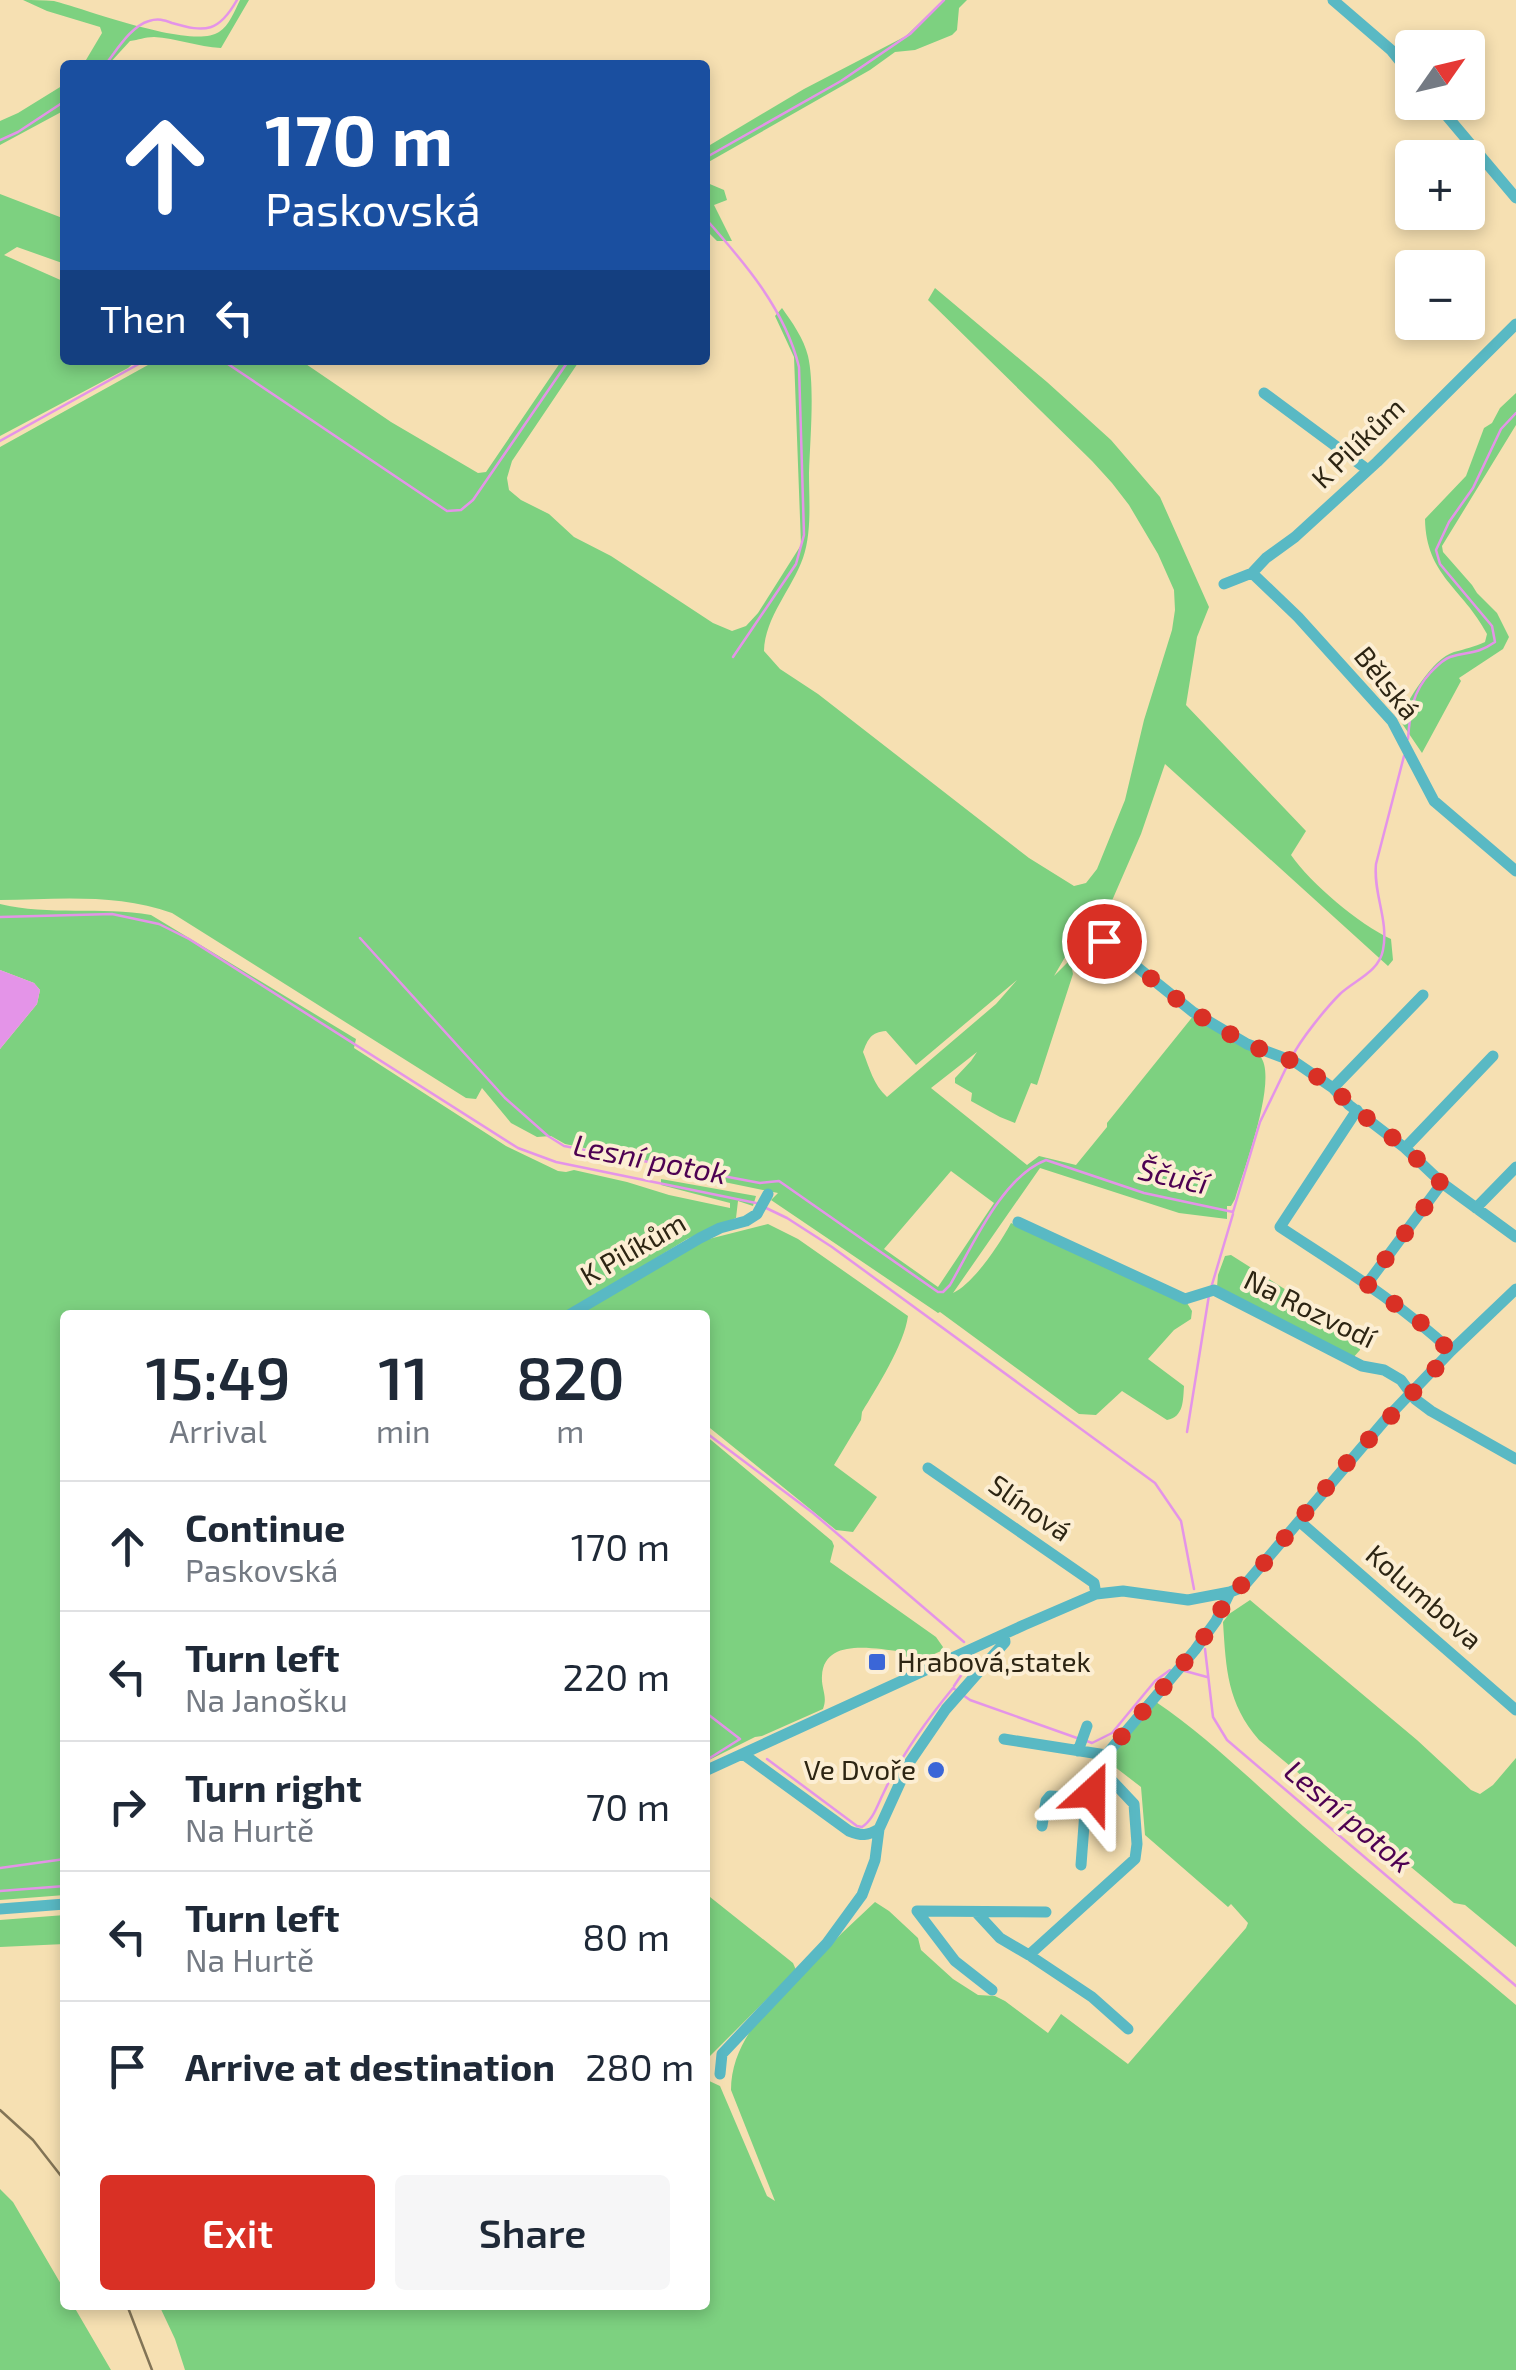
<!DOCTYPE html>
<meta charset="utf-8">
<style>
:root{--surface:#fff;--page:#f6f6f7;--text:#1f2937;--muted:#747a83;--line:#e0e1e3;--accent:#d93025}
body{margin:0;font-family:"Exo 2",sans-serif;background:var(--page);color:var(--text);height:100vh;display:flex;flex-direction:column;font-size:38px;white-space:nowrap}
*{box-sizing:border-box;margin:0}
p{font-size:32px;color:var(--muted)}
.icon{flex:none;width:55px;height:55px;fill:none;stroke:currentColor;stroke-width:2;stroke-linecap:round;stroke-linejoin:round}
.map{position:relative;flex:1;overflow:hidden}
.drawer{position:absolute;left:60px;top:1310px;width:650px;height:1000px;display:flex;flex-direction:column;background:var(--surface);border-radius:10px;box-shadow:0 5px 15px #0003}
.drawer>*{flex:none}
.hud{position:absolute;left:60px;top:60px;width:650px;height:305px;border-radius:10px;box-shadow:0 5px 15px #0003;background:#1a4fa0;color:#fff;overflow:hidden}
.needle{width:65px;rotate:56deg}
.controls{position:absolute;left:1395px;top:30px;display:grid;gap:20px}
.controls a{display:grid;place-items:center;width:90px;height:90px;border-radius:10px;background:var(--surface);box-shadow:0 5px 15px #0003;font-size:50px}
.pin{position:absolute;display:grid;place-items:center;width:85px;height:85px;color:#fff;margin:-42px;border:5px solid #fff;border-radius:50%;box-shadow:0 2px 10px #0007}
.me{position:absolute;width:110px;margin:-55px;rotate:24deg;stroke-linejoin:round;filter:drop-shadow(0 0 8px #0008)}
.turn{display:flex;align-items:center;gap:35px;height:210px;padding:0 40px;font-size:45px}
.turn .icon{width:130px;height:130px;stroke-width:2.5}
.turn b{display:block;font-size:70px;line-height:85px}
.then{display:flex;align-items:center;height:95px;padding:0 40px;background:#0003;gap:20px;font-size:38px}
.eta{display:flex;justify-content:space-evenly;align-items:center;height:170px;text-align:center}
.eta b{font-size:60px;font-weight:600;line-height:70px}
.primary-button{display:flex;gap:20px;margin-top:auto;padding:20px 40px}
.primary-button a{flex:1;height:115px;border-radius:10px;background:var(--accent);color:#fff;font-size:40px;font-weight:600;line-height:115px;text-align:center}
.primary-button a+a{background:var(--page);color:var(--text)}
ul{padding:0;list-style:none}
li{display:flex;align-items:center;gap:30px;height:130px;padding:0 40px;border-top:2px solid var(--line)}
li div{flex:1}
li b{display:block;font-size:38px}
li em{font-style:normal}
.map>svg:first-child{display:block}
</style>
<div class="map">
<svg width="1516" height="2370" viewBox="0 0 1516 2370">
<rect width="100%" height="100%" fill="#f6e0b2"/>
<!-- green -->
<path fill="#7dd180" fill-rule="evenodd" d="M 23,0 C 33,0 44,0 54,1 C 86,9 192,50 219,32 C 229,26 235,10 240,0 L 249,0 L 221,48 C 198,47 176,38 154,37 C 144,37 139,40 130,41 L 108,65 L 83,65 L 102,33 L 100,27 L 47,11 Z
M 943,0 L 967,0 L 959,8 L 957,30 L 952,35 L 915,50 L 895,52 L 870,70 L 705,164 L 705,148 L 804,89 L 906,36 Z
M 65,84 L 65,110 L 0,145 L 0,121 L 18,113 Z
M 705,182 L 724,190 L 727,200 L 714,205 L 732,241 L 717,241 L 705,229 Z
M 0,194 L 65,219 L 65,264 L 17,247 L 4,255 L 65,282 L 65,360 L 137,360 L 128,368 L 0,436 Z
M 935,288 L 1047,382 L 1111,440 L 1160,497 L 1209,607 L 1197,637 L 1186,705 L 1306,831 L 1291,855 C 1311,884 1359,924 1391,939 L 1393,960 L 1388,966 L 1165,764 L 1141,834 L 1104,919 L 1068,952 L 1054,976 L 1070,960 L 1073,974 L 1037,1085 L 1031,1083 L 1015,1123 L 1000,1117 L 971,1101 L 972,1093 L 955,1083 L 955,1078 L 971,1061 L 977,1052 L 931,1088 L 1027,1165 L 1039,1156 L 1076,1165 L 1107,1127 L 1107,1123 L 1194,1015 C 1210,1025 1249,1043 1260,1056 C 1279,1078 1243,1171 1235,1199 L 1231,1206 L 1227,1206 L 1227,1219 L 1179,1213 L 1040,1168 L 953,1293 C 974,1283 999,1245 1011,1223 L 1187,1303 L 1192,1311 L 1191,1319 L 1174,1330 L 1148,1359 L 1184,1386 C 1183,1400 1184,1417 1167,1420 L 1122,1391 L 1096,1415 L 1079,1414 L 940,1312 L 938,1313 L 771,1200 L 778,1193 L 695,1176 L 702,1172 L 565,1144 L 551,1136 L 537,1137 L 511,1123 L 482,1088 L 476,1099 L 466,1098 L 172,913 C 117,893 57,899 0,900 L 0,447 L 157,360 L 300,360 L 391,422 L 478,473 L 486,472 L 562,360 L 580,360 L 512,461 L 507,478 L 509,490 L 521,500 L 549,514 L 574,537 L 611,556 L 713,623 L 732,631 L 746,626 L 758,613 L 801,545 L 794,357 L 775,316 L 782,308 C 792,322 804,339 808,356 C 815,387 810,440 809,473 C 809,500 812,532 803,558 C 792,589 765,617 764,651 L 780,669 L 818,694 L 1029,858 L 1074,886 L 1086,883 L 1097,869 L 1125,800 L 1144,720 L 1172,630 L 1175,610 L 1174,590 L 1158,554 L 1129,505 L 1112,483 L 1092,461 L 928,300 ZM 1017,980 L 996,1004 L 887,1097 C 873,1084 870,1069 863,1052 C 868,1039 871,1032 886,1031 L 916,1065 ZM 951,1171 L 994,1203 L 938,1287 L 884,1249 Z
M 1516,393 L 1516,425 L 1442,546 L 1443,552 L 1472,585 L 1477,593 L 1497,613 L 1509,637 L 1503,649 L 1459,678 L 1461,681 L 1422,753 L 1399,719 C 1409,699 1432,659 1454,652 C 1465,649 1474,647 1485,642 L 1487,634 C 1463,588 1426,576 1425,519 L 1466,476 L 1484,428 L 1492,423 L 1500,408 Z
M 0,904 C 49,916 101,906 151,915 L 356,1039 L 354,1048 L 506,1146 L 558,1171 L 566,1172 L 574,1170 L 627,1182 L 669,1195 L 730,1208 L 730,1203 L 661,1185 L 661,1179 L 756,1196 L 753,1206 L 738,1201 L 736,1218 L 687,1239 L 564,1315 L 65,1315 L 65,1895 L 0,1900 L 0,1049 L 37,1004 L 40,990 L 34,983 L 0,970 Z
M 768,1224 L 798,1239 L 908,1316 C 904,1345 877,1387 862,1412 L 861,1420 L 834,1465 L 877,1497 L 853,1532 L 836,1530 L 705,1424 L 705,1315 L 577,1315 L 701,1241 Z
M 1231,1255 L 1354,1333 L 1361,1342 L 1360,1350 L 1352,1359 L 1217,1287 L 1218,1275 L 1225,1256 Z
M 705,1435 L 832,1541 L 834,1546 L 830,1562 L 936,1637 L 943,1647 L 941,1651 L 912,1664 L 899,1651 C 875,1649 824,1637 822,1676 C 821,1689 828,1696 823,1709 L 762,1736 L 755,1737 L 705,1762 Z
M 1250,1600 L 1417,1740 L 1471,1790 L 1480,1794 L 1493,1785 L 1516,1758 L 1516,1947 L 1465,1905 L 1454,1903 L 1259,1740 C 1227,1703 1226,1669 1223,1622 L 1229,1614 Z
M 1156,1702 C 1209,1738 1255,1784 1303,1826 C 1373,1887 1445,1945 1516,2005 L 1516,2370 L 185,2370 L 175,2339 L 159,2305 L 705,2305 L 705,2079 L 720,2086 L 767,2196 L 775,2201 L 731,2090 C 731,2068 739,2048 751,2030 L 842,1933 L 875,1902 L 889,1911 L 918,1938 L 921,1950 L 953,1979 L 978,1995 L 995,1996 L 1005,2001 L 1048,2033 L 1061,2014 L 1128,2064 L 1246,1928 L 1248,1923 L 1231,1904 L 1228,1907 L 1145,1835 L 1141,1787 L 1115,1767 L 1110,1756 Z
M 705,1893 L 793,1963 L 796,1970 L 705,2061 Z
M 65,1915 L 65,1944 L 0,1947 L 0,1920 Z
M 0,2189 L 13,2202 L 65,2291 L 65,2305 L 73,2305 L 111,2370 L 0,2370 Z"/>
<!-- water -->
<path fill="#e494e8" d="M 0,970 L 34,983 L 40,990 L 37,1004 L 0,1049 Z"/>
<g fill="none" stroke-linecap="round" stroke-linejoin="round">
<!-- stream -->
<path stroke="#e494e8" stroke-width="2.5" d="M 105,65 C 117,50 131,26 149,21 C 158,18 164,20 172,23 C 206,33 219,32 237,0
M 0,140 L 18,132 L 65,101
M 705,158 L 841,81 L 910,34 L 944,0
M 705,218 C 744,262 785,309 799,367 L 804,535 L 796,564 L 733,657
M 222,360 L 447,511 L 461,510 L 473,500 L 569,360
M 0,441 L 146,360
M 1408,739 C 1410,712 1412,692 1431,672 C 1437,666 1442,660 1450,657 C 1469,651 1476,655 1495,642 L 1492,626 L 1440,564 L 1436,550 L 1449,522 L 1473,488 L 1501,429 L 1516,413
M 0,917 L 112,914 L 159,924 L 189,939 L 518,1148 L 556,1162 L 756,1203
M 360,938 L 505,1098 L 548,1136 L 564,1146 L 760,1183 L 779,1181 L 938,1292 L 943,1292 L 950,1285 C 973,1245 1002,1177 1046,1160 L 1144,1193 L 1233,1212 L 1260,1122 L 1288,1064
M 1292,1057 C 1300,1040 1326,1008 1340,994 C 1355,980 1379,972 1383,950 C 1389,920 1373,894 1376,864 L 1404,756
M 764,1207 L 787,1218 L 832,1247 L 1155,1483 L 1181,1521 L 1194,1589
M 1211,1288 L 1233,1214
M 705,1432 L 813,1513 L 964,1642
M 1187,1432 L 1209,1295
M 1205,1649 L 1213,1717 L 1227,1740 L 1516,1986
M 1185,1671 L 1207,1677
M 954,1686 L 972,1659
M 963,1695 L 970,1700 L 1077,1738
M 705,1712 L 740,1739 L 705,1761
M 1084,1740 L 1092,1743 L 1112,1733 L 1155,1681 L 1170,1670
M 767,1759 L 857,1826 L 862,1827 C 873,1820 877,1806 883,1794 C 901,1755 926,1721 953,1688 L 956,1690
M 0,1868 L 65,1859
M 0,1891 L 65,1886"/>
<!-- minor -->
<path stroke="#59b9c4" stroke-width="11" d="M 1333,0 L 1391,50 L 1412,76
M 1435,102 L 1516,198
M 1264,393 L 1368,470
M 1252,573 L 1298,617 L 1392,721 L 1434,801 L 1516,871
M 1224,584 L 1252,573 L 1266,558 L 1295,537 L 1377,462 L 1516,324
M 1086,926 L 1193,1012 L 1247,1044 L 1295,1062 L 1333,1088 L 1349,1105 L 1405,1148 L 1442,1183 L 1516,1237
M 1333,1088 L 1423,995
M 1357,1110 L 1280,1227 C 1339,1266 1399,1302 1451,1351
M 1405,1148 L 1493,1056
M 1476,1208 L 1516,1167
M 1018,1222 L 1185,1299 L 1214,1290 L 1362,1366 L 1384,1370 L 1401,1380 L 1415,1399 L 1431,1411 L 1516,1459
M 1367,1284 L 1442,1183
M 569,1315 L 700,1238 L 720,1228 L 746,1221 L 757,1214 L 768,1194
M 928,1468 L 1094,1583 L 1096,1594
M 1299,1521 L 1516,1710
M 1004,1739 L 1106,1755
M 1078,1751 L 1087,1726
M 743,1754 L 849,1831 C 862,1836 867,1836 879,1829 L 909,1763 L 946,1709 L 1005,1642 L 1004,1635
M 705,1771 L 1024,1625 L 1096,1594 L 1123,1591 L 1188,1600 L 1230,1592 L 1243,1587 L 1386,1419 L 1451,1351 L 1516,1289
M 1042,1826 L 1046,1801 L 1050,1796 L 1086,1798
M 1081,1865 L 1086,1798 L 1092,1793 L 1106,1755 L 1195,1650 L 1216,1621 L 1230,1592
M 0,1909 L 65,1904
M 976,1912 L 1000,1938 L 1029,1955 L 1092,1997 L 1128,2029
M 1029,1955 L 1135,1859 L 1137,1844 L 1134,1804 L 1101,1769
M 992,1990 L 955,1961 L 917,1911 L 1046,1912
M 720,2074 L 722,2054 L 827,1943 L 862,1895 L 875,1860 L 879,1829"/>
<!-- rail -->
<path stroke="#827456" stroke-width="2.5" d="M 0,2110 L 33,2140 L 65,2181
M 127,2305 L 152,2370"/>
</g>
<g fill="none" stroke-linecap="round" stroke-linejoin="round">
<!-- route -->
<path stroke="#d93025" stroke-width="18" stroke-dasharray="0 32.4" d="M 1092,1793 L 1106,1755 L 1195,1650 L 1216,1620 L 1230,1592 L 1250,1580 L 1345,1465 L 1451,1352 L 1420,1322 L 1367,1284 L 1442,1184 L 1406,1148 L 1350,1105 L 1334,1088 L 1295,1062 L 1247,1044 L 1193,1012 L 1104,941"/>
</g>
<!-- markers -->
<g fill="#3b66d7" stroke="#fceed3" stroke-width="4">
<rect x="867" y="1652" width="20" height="20" rx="5"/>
<circle cx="936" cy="1770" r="10"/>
</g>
<g text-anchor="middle" stroke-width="8" stroke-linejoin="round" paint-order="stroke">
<!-- street labels -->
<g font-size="28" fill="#2d2513" stroke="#fceed3">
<text transform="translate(1358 443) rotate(-44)" y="10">K Pilíkům</text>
<text transform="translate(1387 683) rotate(51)" y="10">Bělská</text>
<text transform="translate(633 1249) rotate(-30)" y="10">K Pilíkům</text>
<text transform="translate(1310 1309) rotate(26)" y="10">Na Rozvodí</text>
<text transform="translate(1030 1508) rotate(35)" y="10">Slínová</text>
<text transform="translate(1424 1597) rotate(41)" y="10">Kolumbova</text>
</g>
<!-- poi labels -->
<g font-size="28" fill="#2d2513" stroke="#fceed3" text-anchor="start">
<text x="897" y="1672">Hrabová,statek</text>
<text x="916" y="1780" text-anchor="end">Ve Dvoře</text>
</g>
<!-- water labels -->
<g font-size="30" font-style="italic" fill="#4d0152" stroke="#fceed3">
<text transform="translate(650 1160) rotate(11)" y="10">Lesní potok</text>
<text transform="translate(1173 1177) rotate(13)" y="10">Ščučí</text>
<text transform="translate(1348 1817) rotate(40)" y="10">Lesní potok</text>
</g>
</g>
</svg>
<div class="controls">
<a><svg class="needle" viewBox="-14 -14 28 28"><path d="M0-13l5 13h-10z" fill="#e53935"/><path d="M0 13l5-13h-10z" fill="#747a83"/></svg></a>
<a>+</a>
<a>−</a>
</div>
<div class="pin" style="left:1104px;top:941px;background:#d93025"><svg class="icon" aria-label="arrive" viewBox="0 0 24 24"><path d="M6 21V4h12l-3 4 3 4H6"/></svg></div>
<svg class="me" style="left:1092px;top:1793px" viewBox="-20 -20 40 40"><path d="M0-17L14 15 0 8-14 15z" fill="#d93025" stroke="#fff" stroke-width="4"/></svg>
<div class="hud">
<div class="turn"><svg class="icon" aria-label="ahead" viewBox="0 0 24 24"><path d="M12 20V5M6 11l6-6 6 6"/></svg><div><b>170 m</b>Paskovská</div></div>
<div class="then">Then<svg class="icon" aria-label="left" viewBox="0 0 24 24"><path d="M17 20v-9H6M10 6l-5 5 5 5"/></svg></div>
</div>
<section class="drawer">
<div class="eta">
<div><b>15:49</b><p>Arrival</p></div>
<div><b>11</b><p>min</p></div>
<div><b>820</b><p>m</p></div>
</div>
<ul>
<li><svg class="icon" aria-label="ahead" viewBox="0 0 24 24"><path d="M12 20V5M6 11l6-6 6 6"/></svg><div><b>Continue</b><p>Paskovská</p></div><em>170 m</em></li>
<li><svg class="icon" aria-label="left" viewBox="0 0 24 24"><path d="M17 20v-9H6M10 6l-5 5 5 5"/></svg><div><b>Turn left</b><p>Na Janošku</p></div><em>220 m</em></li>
<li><svg class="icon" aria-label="right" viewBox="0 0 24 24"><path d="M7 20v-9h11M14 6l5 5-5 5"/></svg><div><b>Turn right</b><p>Na Hurtě</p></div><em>70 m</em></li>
<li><svg class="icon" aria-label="left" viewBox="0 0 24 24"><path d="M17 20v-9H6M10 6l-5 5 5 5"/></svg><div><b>Turn left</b><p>Na Hurtě</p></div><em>80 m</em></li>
<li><svg class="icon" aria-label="arrive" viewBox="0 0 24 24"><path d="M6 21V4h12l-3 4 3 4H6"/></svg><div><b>Arrive at destination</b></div><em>280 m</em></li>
</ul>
<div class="primary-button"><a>Exit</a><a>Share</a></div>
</section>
</div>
